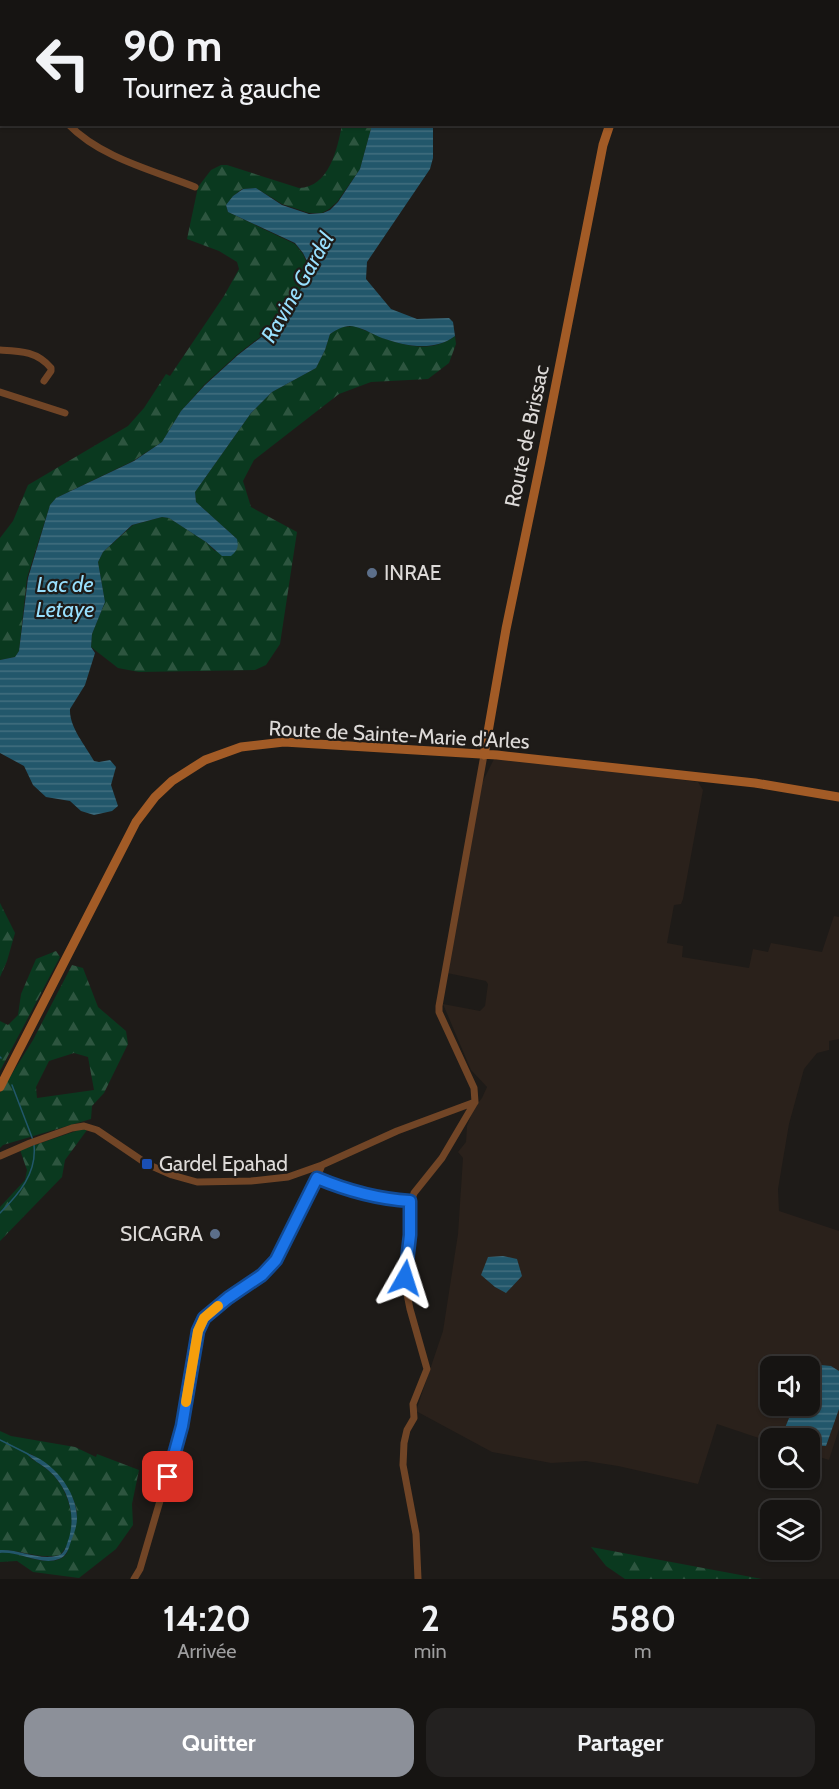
<!DOCTYPE html>
<html lang="fr">
<meta charset="utf-8">
<style>
:root{--surface:#161412;--page:#232120;--text:#f1f3f6;--muted:#9e9e9f;--line:#353332;--accent:#8c9099}
body{margin:0;font-family:Cabin,sans-serif;background:var(--page);color:var(--text);height:100vh;display:flex;flex-direction:column;font-size:22px;white-space:nowrap}
*{box-sizing:border-box;margin:0}
p{font-size:20px;color:var(--muted)}
.icon{flex:none;width:33px;height:33px;fill:none;stroke:currentColor;stroke-width:2;stroke-linecap:round;stroke-linejoin:round}
.map{position:relative;height:1579px;overflow:hidden}
.panel{display:flex;flex-direction:column;background:var(--surface);flex:1}
.panel>*{flex:none}
.hud{position:absolute;left:0px;top:0px;width:840px;height:126px;box-shadow:0 2px 4px #0004,0 0 0 2px var(--line);background:#161412;color:var(--text);overflow:hidden}
.fabs{position:absolute;left:760px;top:1356px;display:grid;gap:12px}
.fabs a{display:grid;place-items:center;width:60px;height:60px;border-radius:12px;background:var(--surface);box-shadow:0 2px 4px #0004,0 0 0 2px var(--line);font-size:30px}
.pin{position:absolute;display:grid;place-items:center;width:51px;height:51px;color:#fff;margin:-26px;border-radius:12px;box-shadow:0 3px 9px #0006}
.me{position:absolute;width:66px;margin:-33px;rotate:6deg;stroke-linejoin:round;filter:drop-shadow(0 0 4px #0008)}
.turn{display:flex;align-items:center;gap:21px;height:126px;padding:0 24px;font-size:27px}
.turn .icon{width:78px;height:78px;stroke-width:2.5}
.turn b{display:block;font-size:42px;line-height:51px}
.eta{display:flex;justify-content:space-evenly;align-items:center;height:102px;text-align:center}
.eta b{font-size:36px;font-weight:700;line-height:42px}
.button{display:flex;gap:12px;margin-top:auto;padding:12px 24px}
.button a{flex:1;height:69px;border-radius:18px;background:var(--accent);color:#fff;font-size:24px;font-weight:700;line-height:69px;text-align:center}
.button a+a{background:var(--page);color:var(--text)}
.map>svg:first-child{display:block}
</style>
<div class="map">
<svg width="839" height="1579" viewBox="0 0 839 1579">
<defs>
<pattern id="forest-firs" width="22" height="20" patternUnits="userSpaceOnUse" patternTransform="scale(1.5)"><rect width="22" height="20" fill="#0a391f"/><path d="M5 1l3.5 6h-7zM16 11l3.5 6h-7z" fill="#2d553f"/></pattern>
<pattern id="water-rules" width="6" height="5" patternUnits="userSpaceOnUse" patternTransform="scale(1.5)"><rect width="6" height="5" fill="#22576b"/><path d="M0 2.5h6" fill="none" stroke="#426f7f"/></pattern>
</defs>
<rect width="100%" height="100%" fill="#1e1b18"/>
<!-- built -->
<path fill="#2a211b" fill-rule="evenodd" d="M 494,759 L 596,768 L 698,782 L 703,790 L 683,899 L 681,904 L 674,905 L 667,943 L 683,946 L 682,957 L 749,968 L 753,949 L 768,952 L 771,943 L 822,952 L 834,916 L 839,917 L 839,1039 L 829,1041 L 829,1050 L 817,1053 L 804,1069 L 789,1124 L 778,1189 L 779,1211 L 839,1231 L 839,1429 L 829,1460 L 810,1454 L 810,1438 L 771,1438 L 771,1442 L 717,1424 L 698,1484 L 618,1466 L 586,1461 L 551,1463 L 492,1452 L 416,1411 L 443,1331 L 458,1234 L 463,1158 L 458,1152 L 466,1142 L 467,1126 L 474,1108 L 482,1098 L 487,1087 L 471,1070 L 443,1004 L 480,1011 L 485,1006 L 488,984 L 486,981 L 447,973 L 482,783 ZM 771,1366 L 810,1366 L 810,1406 L 771,1406 Z"/>
<!-- forest -->
<path fill="url(#forest-firs)" fill-rule="evenodd" d="M 342,125 L 372,125 L 360,169 L 337,202 L 329,209 L 322,213 L 309,213 L 282,204 L 256,188 L 242,189 L 233,196 L 226,205 L 228,212 L 295,244 L 303,254 L 309,268 L 305,283 L 273,327 L 238,354 L 205,384 L 181,411 L 162,442 L 133,461 L 56,498 L 50,505 L 27,578 L 19,651 L 15,657 L 0,660 L 0,538 L 13,521 L 28,485 L 128,426 L 144,408 L 166,374 L 170,376 L 224,296 L 239,269 L 237,262 L 219,251 L 187,239 L 198,187 L 211,170 L 221,165 L 227,165 L 299,188 C 329,187 337,150 342,125 Z
M 355,326 C 384,339 425,359 455,336 L 456,344 L 449,363 L 428,379 L 371,382 L 339,394 L 254,460 L 243,481 L 251,507 L 297,532 L 280,644 L 266,665 L 255,670 L 139,672 L 118,668 L 91,647 L 92,634 L 105,602 L 98,562 L 103,552 L 133,525 L 162,517 L 169,518 L 206,542 L 215,551 L 237,539 L 196,502 L 195,492 L 251,413 L 272,392 L 316,368 L 325,350 L 330,334 L 341,327 Z
M 0,903 L 15,933 L 7,961 L 0,977 Z
M 56,951 L 60,957 L 0,1071 L 0,1021 L 8,1025 L 18,1015 L 21,994 L 36,959 Z
M 72,965 L 83,968 L 98,1007 L 126,1031 L 128,1044 L 104,1093 L 92,1106 L 91,1119 L 3,1145 L 0,1148 L 0,1093 L 33,1040 ZM 74,1053 L 88,1057 L 94,1090 L 37,1098 L 36,1087 L 49,1061 Z
M 82,1129 L 87,1130 L 65,1160 L 62,1177 L 0,1241 L 0,1207 L 25,1180 L 27,1170 L 20,1150 Z
M 0,1431 L 11,1436 L 75,1447 L 96,1457 L 97,1454 L 139,1470 L 132,1504 L 133,1525 L 116,1549 L 79,1578 L 33,1572 L 17,1561 L 0,1562 L 0,1553 L 4,1552 C 21,1553 43,1566 60,1559 C 68,1556 69,1547 71,1539 C 73,1532 76,1524 77,1517 C 78,1493 51,1465 31,1454 L 29,1457 C 38,1463 48,1469 55,1477 C 72,1497 80,1534 60,1555 C 40,1560 20,1549 0,1550 Z
M 591,1547 L 762,1579 L 625,1579 L 606,1566 Z"/>
<!-- water -->
<path fill="url(#water-rules)" d="M 372,125 L 433,125 L 433,158 L 430,169 L 367,262 L 366,279 L 391,309 L 417,319 L 449,318 L 453,322 L 455,336 C 434,352 405,346 382,338 C 374,335 365,329 356,327 C 346,324 338,329 330,334 L 325,350 L 316,368 L 272,392 L 251,413 L 195,492 L 196,502 L 237,539 C 239,547 237,551 231,556 L 222,556 L 206,542 L 169,518 L 162,517 L 132,525 L 103,552 L 98,562 L 105,602 L 92,634 L 91,647 L 95,653 L 85,685 L 70,709 C 69,727 85,745 94,761 L 99,762 L 110,760 L 116,767 L 111,785 L 118,806 L 112,811 L 94,815 L 81,811 L 70,801 L 46,797 L 33,785 L 24,766 L 0,753 L 0,660 L 15,657 L 19,651 L 28,578 L 50,505 L 56,498 L 134,461 L 162,442 L 181,411 L 205,385 L 238,355 L 273,328 L 305,283 L 310,267 L 303,253 L 295,243 L 228,212 L 226,205 L 233,196 L 243,189 L 256,188 L 282,205 L 309,214 L 323,213 L 330,210 L 338,202 L 360,169 Z
M 503,1256 L 517,1259 L 522,1276 L 506,1293 L 495,1287 L 481,1275 L 488,1257 Z
M 811,1364 L 831,1366 L 839,1371 L 839,1409 L 826,1446 L 810,1445 L 810,1438 L 791,1438 L 782,1435 L 794,1406 L 810,1406 Z
M 26,1453 C 52,1460 77,1491 77,1518 C 77,1526 74,1534 71,1541 C 69,1548 67,1556 59,1559 C 41,1566 19,1551 0,1553 L 0,1550 C 19,1549 37,1560 56,1556 C 65,1555 66,1546 69,1538 C 76,1514 68,1487 48,1470 C 41,1464 32,1460 26,1453 Z"/>
<g fill="none" stroke-linecap="round" stroke-linejoin="round">
<!-- stream -->
<path stroke="#22576b" stroke-width="1.5" d="M 0,1057 L 1,1058
M 12,1085 L 33,1140
M 0,1213 C 19,1194 37,1173 34,1145
M 0,1440 L 28,1454"/>
<!-- street -->
<path stroke="#714526" stroke-width="7" d="M 0,47 L 2,48
M 68,124 C 101,158 152,170 195,187
M 0,350 C 20,351 37,351 51,368 L 51,371 L 44,381
M 0,392 L 65,413
M 0,1156 L 30,1143 L 72,1128 L 84,1126 L 97,1130 L 147,1164 L 172,1175 L 197,1182 L 251,1181 L 288,1177 L 322,1165 L 397,1131 L 475,1102
M 317,1178 C 348,1191 376,1199 410,1201
M 134,1579 L 140,1569 L 182,1426 L 198,1331 C 212,1302 241,1295 263,1274 C 285,1254 311,1193 322,1165
M 418,1579 L 416,1534 L 403,1465 L 404,1443 L 407,1430 L 414,1418 L 413,1404 L 427,1369 L 410,1309 L 405,1284 L 406,1262 L 410,1235 L 409,1209 L 414,1193 L 442,1158 L 475,1102 L 474,1088 L 439,1012 L 439,1006 L 484,755"/>
<!-- secondary -->
<path stroke="#a25b26" stroke-width="9" d="M 649,2 L 649,0
M 484,755 L 506,629 L 540,465 L 603,145 L 610,124
M 0,1087 L 136,822 L 155,797 L 172,781 L 205,760 L 241,747 L 284,742 L 497,755 L 755,783 L 839,797"/>
</g>
<g fill="none" stroke-linecap="round" stroke-linejoin="round">
<defs>
<path id="route" d="M 168,1477 L 182,1426 L 198,1331 L 204,1318 L 228,1298 L 262,1275 L 276,1260 L 317,1178 C 348,1191 376,1199 410,1201 L 410,1235 L 405,1278"/>
</defs>
<!-- route casing -->
<use href="#route" stroke="#114b97" stroke-width="15"/>
<!-- route -->
<use href="#route" stroke="#1a73e8" stroke-width="10"/>
<!-- slow -->
<path stroke="#f59e0b" stroke-width="10" d="M 186,1402 L 198,1331 L 204,1318 L 218,1306"/>
</g>
<!-- markers -->
<g fill="#5c6f8a" stroke="#1e1b18" stroke-width="2">
<circle cx="372" cy="573" r="6"/>
<circle cx="215" cy="1234" r="6"/>
</g>
<rect fill="#1a4fb4" stroke="#1e1b18" stroke-width="2" x="141" y="1158" width="12" height="12" rx="3"/>
<g text-anchor="middle" stroke-width="4.5" stroke-linejoin="round" paint-order="stroke">
<!-- street labels -->
<g font-size="21" fill="#dddad8" stroke="#1e1b18">
<text transform="translate(527 436) rotate(-78)" y="7">Route de Brissac</text>
<text transform="translate(399 735) rotate(3)" y="7">Route de Sainte-Marie d'Arles</text>
</g>
<!-- poi labels -->
<g font-size="21" fill="#dddad8" stroke="#1e1b18" text-anchor="start">
<text x="384" y="580">INRAE</text>
<text x="159" y="1171">Gardel Epahad</text>
<text x="203" y="1241" text-anchor="end">SICAGRA</text>
</g>
<!-- water labels -->
<g font-size="22" font-style="italic" fill="#98dffd" stroke="#1e1b18">
<text transform="translate(297 287) rotate(-60)" y="8">Ravine Gardel</text>
<text x="65" y="592">Lac de<tspan x="65" dy="25">Letaye</tspan></text>
</g>
</g>
</svg>
<div class="fabs">
<a><svg class="icon" aria-label="sound" viewBox="0 0 24 24"><path d="M4 9h4l5-4v14l-5-4H4zM17 9q2 3 0 6"/></svg></a>
<a><svg class="icon" aria-label="search" viewBox="0 0 24 24"><circle cx="10" cy="10" r="6"/><path d="M15 15l6 6"/></svg></a>
<a><svg class="icon" aria-label="layers" viewBox="0 0 24 24"><path d="M12 4l9 5-9 5-9-5zM3 14l9 5 9-5"/></svg></a>
</div>
<div class="pin" style="left:168px;top:1477px;background:#d93025"><svg class="icon" aria-label="arrive" viewBox="0 0 24 24"><path d="M6 21V4h12l-3 4 3 4H6"/></svg></div>
<svg class="me" style="left:405px;top:1278px" viewBox="-20 -20 40 40"><path d="M0-17L14 15 0 8-14 15z" fill="#1a73e8" stroke="#fff" stroke-width="4"/></svg>
<div class="hud">
<div class="turn"><svg class="icon" aria-label="left" viewBox="0 0 24 24"><path d="M17 20v-9H6M10 6l-5 5 5 5"/></svg><div><b>90 m</b>Tournez à gauche</div></div>
</div>
</div>
<section class="panel">
<div class="eta">
<div><b>14:20</b><p>Arrivée</p></div>
<div><b>2</b><p>min</p></div>
<div><b>580</b><p>m</p></div>
</div>
<div class="button"><a>Quitter</a><a>Partager</a></div>
</section>
